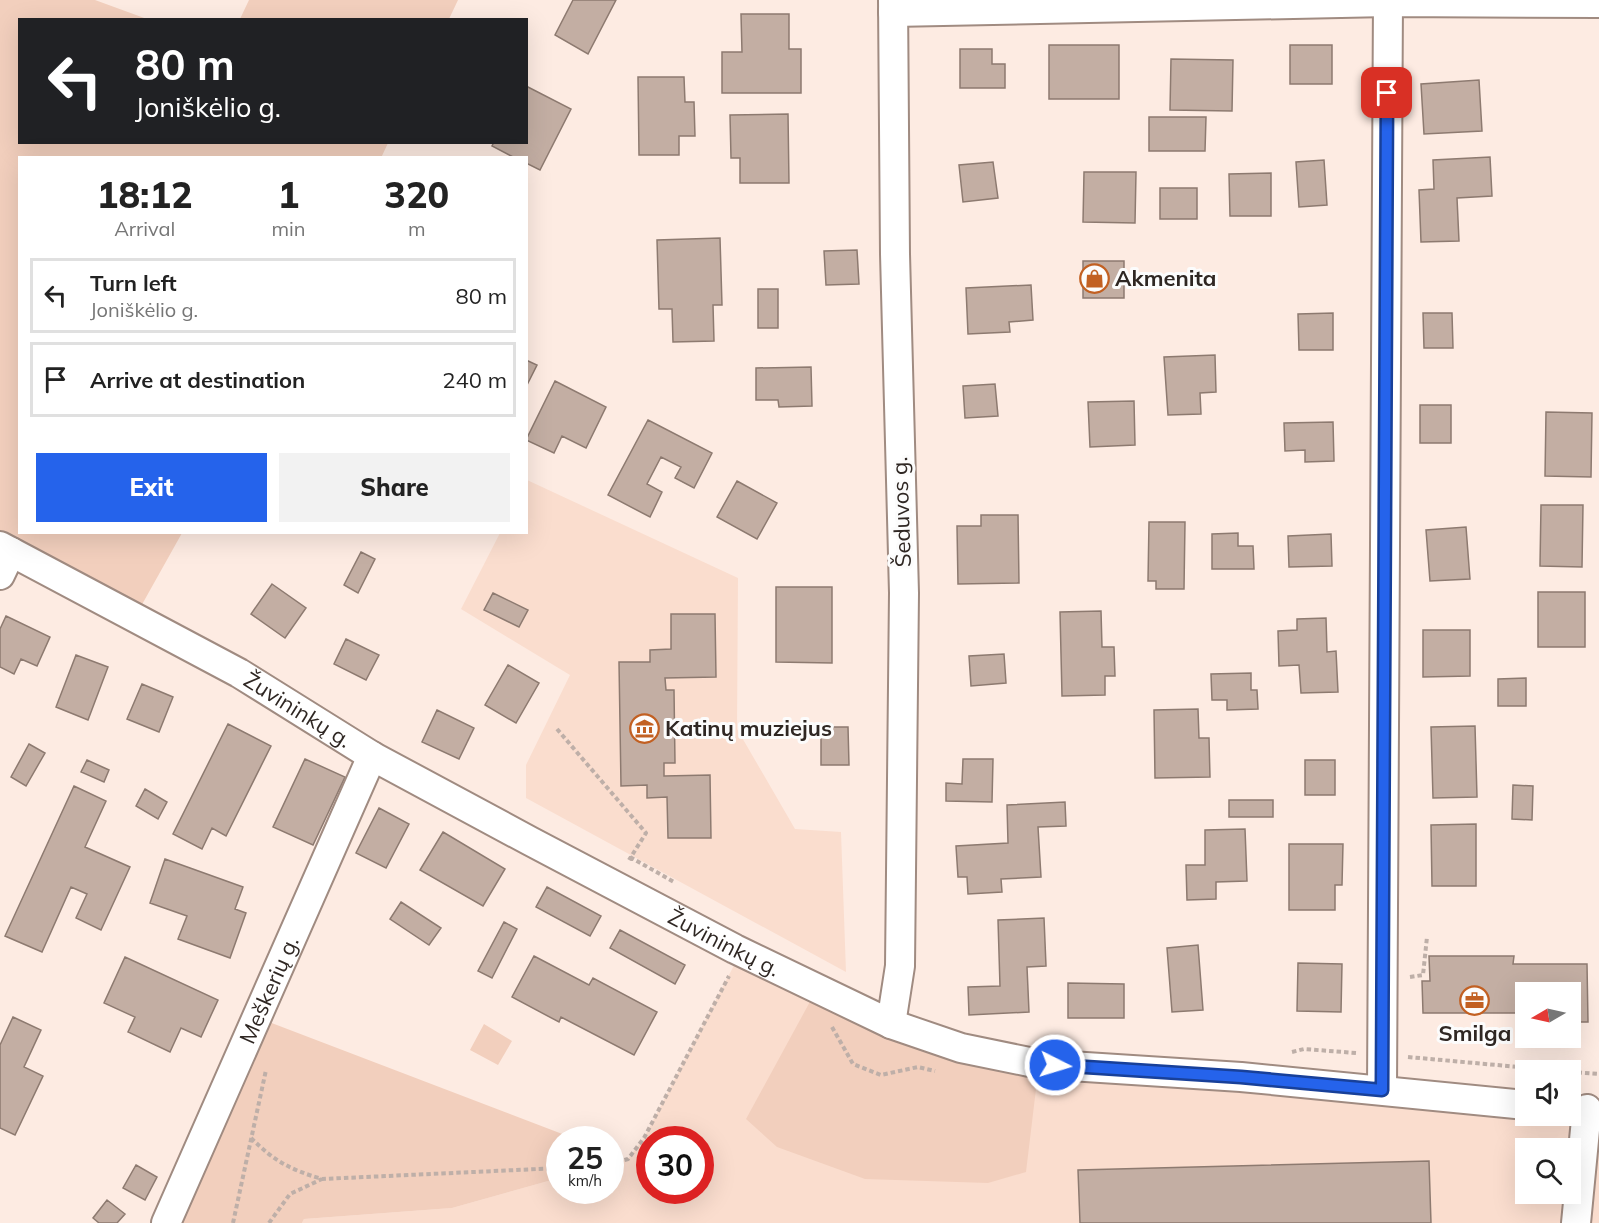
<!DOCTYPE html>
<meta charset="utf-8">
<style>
:root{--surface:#fff;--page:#f2f2f2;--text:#222;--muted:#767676;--line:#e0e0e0;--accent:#2563eb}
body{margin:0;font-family:Mulish,sans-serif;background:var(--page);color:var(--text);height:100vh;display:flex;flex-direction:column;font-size:22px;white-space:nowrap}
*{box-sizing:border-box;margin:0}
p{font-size:20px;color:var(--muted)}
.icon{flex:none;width:33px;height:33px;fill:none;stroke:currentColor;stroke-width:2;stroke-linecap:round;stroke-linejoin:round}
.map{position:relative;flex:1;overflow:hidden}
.details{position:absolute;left:18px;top:156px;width:510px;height:378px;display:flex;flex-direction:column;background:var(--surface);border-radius:0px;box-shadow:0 6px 24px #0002}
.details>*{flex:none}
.banner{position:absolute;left:18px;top:18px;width:510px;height:126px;border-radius:0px;box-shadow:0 6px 24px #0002;background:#202124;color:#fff;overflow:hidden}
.needle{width:39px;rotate:261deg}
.fabs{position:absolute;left:1515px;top:982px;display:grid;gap:12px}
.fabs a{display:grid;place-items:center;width:66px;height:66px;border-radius:0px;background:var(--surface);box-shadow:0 6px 24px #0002;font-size:30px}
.speed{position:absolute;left:546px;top:1126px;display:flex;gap:12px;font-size:30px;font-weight:700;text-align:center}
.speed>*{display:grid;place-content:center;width:78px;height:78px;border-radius:50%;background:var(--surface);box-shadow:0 6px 24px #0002;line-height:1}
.speed small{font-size:15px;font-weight:400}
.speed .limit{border:9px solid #d22;background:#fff;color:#111}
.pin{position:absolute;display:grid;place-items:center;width:51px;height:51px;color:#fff;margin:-26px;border-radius:12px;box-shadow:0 3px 9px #0006}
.me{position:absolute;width:66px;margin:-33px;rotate:95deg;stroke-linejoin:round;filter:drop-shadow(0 0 4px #0008)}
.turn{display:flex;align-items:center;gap:21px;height:126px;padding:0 18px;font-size:27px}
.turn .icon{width:78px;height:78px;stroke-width:2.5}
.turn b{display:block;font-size:42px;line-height:51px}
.eta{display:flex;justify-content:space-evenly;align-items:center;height:102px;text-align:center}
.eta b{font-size:36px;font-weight:800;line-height:42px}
.action{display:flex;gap:12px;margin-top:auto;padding:12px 18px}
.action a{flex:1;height:69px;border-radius:0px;background:var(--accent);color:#fff;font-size:24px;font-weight:800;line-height:69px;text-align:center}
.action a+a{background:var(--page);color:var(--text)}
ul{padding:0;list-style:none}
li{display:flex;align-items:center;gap:18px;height:75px;margin:0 12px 9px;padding:0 6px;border:3px solid var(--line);border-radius:0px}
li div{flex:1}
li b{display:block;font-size:22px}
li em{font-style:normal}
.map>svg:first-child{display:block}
</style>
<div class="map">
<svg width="1599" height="1223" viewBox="0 0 1599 1223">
<rect width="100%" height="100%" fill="#fdebe2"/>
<!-- built -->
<path fill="#faddce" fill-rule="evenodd" d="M 527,480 L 738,578 L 737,729 L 795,829 L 841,832 L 846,972 L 526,798 L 526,765 L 570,675 L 461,609 L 500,533 L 526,532 Z
M 741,952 L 961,1048 L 1526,1116 L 1570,1116 L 1571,1108 L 1599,1110 L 1599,1223 L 302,1223 L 304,1219 L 452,1208 L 559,1178 L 560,1191 L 610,1191 L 611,1164 L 628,1159 L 644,1138 ZM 650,1140 L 700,1140 L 700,1191 L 650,1191 ZM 1526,1149 L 1570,1149 L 1570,1194 L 1526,1194 Z"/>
<!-- green -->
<path fill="#f2cfbd" d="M 0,0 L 95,0 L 147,19 L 20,20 L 20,142 L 388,143 L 381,158 L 20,158 L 20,532 L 182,533 L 135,617 L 0,546 Z
M 249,0 L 458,0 L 449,19 L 240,19 Z
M 818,987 L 1039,1064 L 1026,1172 L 988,1183 L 865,1179 L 777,1147 L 746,1119 Z
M 269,1022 L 578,1140 L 560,1140 L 559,1178 L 452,1208 L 304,1219 L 302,1223 L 162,1223 Z
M 484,1024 L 512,1041 L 498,1065 L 470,1050 Z"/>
<!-- building -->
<path fill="#c3aea3" stroke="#8d7a70" stroke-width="1.5" d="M 573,0 L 616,0 L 588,54 L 555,35 Z
M 741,14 L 789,14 L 789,49 L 801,49 L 801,93 L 722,93 L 722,52 L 742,52 Z
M 1049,45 L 1119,45 L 1119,99 L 1049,99 Z
M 1290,45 L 1332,45 L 1332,84 L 1290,84 Z
M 960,49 L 992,49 L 992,64 L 1005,64 L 1005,88 L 960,88 Z
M 1171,59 L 1233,60 L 1232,111 L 1170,110 Z
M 638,77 L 684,77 L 685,102 L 694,102 L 695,136 L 679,136 L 679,155 L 639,155 Z
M 1479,80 L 1482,131 L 1424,134 L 1421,84 Z
M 526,86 L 571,109 L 540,170 L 526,163 L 526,158 L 515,158 L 492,146 L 494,142 L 526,142 Z
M 788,114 L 789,183 L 740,183 L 740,158 L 731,158 L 730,115 Z
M 1149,117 L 1206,117 L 1205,151 L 1149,151 Z
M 1490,157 L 1492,196 L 1457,198 L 1459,241 L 1421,242 L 1419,190 L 1434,189 L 1433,160 Z
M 1324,160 L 1327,205 L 1299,207 L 1296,162 Z
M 993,162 L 998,198 L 963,202 L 959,165 Z
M 1084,172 L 1136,172 L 1135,223 L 1083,222 Z
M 1271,173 L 1271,216 L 1230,216 L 1229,174 Z
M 1160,188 L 1197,188 L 1197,219 L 1160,219 Z
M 720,238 L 722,305 L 713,305 L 714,341 L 673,342 L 672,309 L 659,309 L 657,240 Z
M 857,250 L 859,284 L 826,285 L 824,251 Z
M 1083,261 L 1124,261 L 1124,298 L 1083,298 Z
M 1031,285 L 1033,320 L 1009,322 L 1010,332 L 968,334 L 966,288 Z
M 758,289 L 778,289 L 778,328 L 758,328 Z
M 1333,313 L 1333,350 L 1299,350 L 1298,314 Z
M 1423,313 L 1452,313 L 1453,348 L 1424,348 Z
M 1215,355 L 1216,392 L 1200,393 L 1201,414 L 1168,415 L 1164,357 Z
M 526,360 L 537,365 L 526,387 Z
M 811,367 L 812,406 L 779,407 L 778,400 L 756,400 L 756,368 Z
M 555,381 L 606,407 L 586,448 L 562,436 L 554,453 L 526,440 Z
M 995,384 L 998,416 L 965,418 L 963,386 Z
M 1134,401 L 1135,445 L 1090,447 L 1088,402 Z
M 1420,405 L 1451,405 L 1451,443 L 1420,443 Z
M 1546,412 L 1592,413 L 1591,477 L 1545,476 Z
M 648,420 L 712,453 L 694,488 L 675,478 L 681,467 L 661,457 L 647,484 L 662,492 L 650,517 L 608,495 Z
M 1333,422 L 1334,461 L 1305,462 L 1305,450 L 1285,451 L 1284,423 Z
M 737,481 L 777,503 L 757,539 L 717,517 Z
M 1541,505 L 1583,505 L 1582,567 L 1540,566 Z
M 981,515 L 1018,515 L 1019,583 L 958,584 L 957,526 L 981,526 Z
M 1149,522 L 1185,522 L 1184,589 L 1156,589 L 1156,581 L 1148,581 Z
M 1466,527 L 1470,579 L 1430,581 L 1426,530 Z
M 1238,533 L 1238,546 L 1253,546 L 1254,569 L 1212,569 L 1212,534 Z
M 1331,534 L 1332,566 L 1289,567 L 1288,536 Z
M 361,552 L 375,559 L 358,593 L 344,585 Z
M 272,584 L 306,608 L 285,638 L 251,614 Z
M 776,587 L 832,587 L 832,663 L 776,662 Z
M 1538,592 L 1585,592 L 1585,647 L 1538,647 Z
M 493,593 L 528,610 L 519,627 L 484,610 Z
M 1101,611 L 1102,647 L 1114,647 L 1115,676 L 1105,676 L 1105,695 L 1062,696 L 1060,612 Z
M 671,614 L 715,614 L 716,677 L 665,678 L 666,690 L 674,690 L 675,763 L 664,763 L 664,776 L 710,775 L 711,838 L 668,838 L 667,797 L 647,798 L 647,785 L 621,786 L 619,662 L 650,662 L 650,650 L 671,649 Z
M 6,616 L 50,637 L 37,666 L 21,659 L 14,674 L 0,667 L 0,629 Z
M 1326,618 L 1327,652 L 1336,651 L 1338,692 L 1301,693 L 1299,665 L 1279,666 L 1278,631 L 1297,630 L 1297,619 Z
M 1423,630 L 1470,630 L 1470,676 L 1423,677 Z
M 346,639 L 379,655 L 366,680 L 334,664 Z
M 1004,654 L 1006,683 L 971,686 L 969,656 Z
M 76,655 L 108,667 L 88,720 L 56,707 Z
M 508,665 L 539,683 L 516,723 L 485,705 Z
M 1251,673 L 1251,690 L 1257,690 L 1258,709 L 1227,710 L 1227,700 L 1212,700 L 1211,674 Z
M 1526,678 L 1526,706 L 1498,706 L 1498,679 Z
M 142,684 L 173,697 L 159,732 L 127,719 Z
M 1198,709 L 1199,738 L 1209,738 L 1210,777 L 1155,778 L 1154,710 Z
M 437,710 L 474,728 L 459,759 L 422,742 Z
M 228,724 L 271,746 L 226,836 L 212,828 L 202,849 L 173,834 Z
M 1475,726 L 1477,797 L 1433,798 L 1431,727 Z
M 821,727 L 848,727 L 849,765 L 821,765 Z
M 29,744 L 45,753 L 26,786 L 11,777 Z
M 305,759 L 345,777 L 313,845 L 273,827 Z
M 963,759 L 993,759 L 992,802 L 946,801 L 946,783 L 962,784 Z
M 87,760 L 109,770 L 104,782 L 81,772 Z
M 1305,760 L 1335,760 L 1335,795 L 1305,795 Z
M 1513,785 L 1533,786 L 1532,820 L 1512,819 Z
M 74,786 L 106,801 L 85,847 L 130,867 L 101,930 L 76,918 L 87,894 L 71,887 L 42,952 L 5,936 Z
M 145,789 L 167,802 L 158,819 L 136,806 Z
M 1229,800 L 1273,800 L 1273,817 L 1229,817 Z
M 1065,802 L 1066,826 L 1038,827 L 1041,877 L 1001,879 L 1002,892 L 968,894 L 967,877 L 958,877 L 956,846 L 1008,843 L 1007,805 Z
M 379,808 L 409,824 L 386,868 L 356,853 Z
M 1476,824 L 1476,886 L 1432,886 L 1431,825 Z
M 1245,829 L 1247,881 L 1216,882 L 1216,899 L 1187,900 L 1186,865 L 1205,865 L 1205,830 Z
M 443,832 L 505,869 L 483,906 L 420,870 Z
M 1289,844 L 1343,844 L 1342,885 L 1335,885 L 1335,910 L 1289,910 Z
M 165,859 L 243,887 L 235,909 L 246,913 L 230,958 L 178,939 L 187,916 L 150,903 Z
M 547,887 L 601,916 L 590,936 L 536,907 Z
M 401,902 L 441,928 L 429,945 L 390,919 Z
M 1044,918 L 1046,966 L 1027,967 L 1029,1012 L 969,1015 L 968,987 L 1000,986 L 998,920 Z
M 504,922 L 517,929 L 492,978 L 478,971 Z
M 620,930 L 685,965 L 675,984 L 610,948 Z
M 1198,945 L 1203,1010 L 1172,1012 L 1167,948 Z
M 534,956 L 589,985 L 593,978 L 657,1012 L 634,1055 L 561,1017 L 559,1022 L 512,997 Z
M 1429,956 L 1514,956 L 1513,964 L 1587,964 L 1588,1022 L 1570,1022 L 1570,993 L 1526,993 L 1526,1022 L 1517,1022 L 1517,1013 L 1423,1013 L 1422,981 L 1430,981 Z
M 125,957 L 218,1000 L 201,1037 L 181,1028 L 170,1052 L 128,1032 L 135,1017 L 104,1003 Z
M 1298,963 L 1342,964 L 1341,1012 L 1297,1011 Z
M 1068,983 L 1124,984 L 1124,1018 L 1068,1018 Z
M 13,1017 L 41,1030 L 24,1067 L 43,1076 L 15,1135 L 0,1128 L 0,1045 Z
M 1429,1161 L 1431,1223 L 1080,1223 L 1078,1170 Z
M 136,1165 L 157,1177 L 145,1200 L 123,1188 Z
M 107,1200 L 125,1214 L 117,1223 L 99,1223 L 93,1218 Z"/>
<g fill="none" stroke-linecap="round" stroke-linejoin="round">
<defs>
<g id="minor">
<path d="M 893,12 L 1388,2 L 1599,3"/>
<path id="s1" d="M 0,546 L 239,673 L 372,756 L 530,841 L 735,949 L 891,1024 L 961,1048 L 1039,1064 L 1241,1077 L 1526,1105"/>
<path d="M 0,575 L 11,552"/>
<path d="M 891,1024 L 900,966 L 904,593 L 895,254 L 893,0"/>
<path d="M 1382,1090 L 1388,0"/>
<path id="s2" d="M 166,1223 L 372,756"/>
<path d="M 1576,1223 L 1587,1109"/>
</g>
</defs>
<!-- minor casing -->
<use href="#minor" stroke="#a08b81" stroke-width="32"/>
<!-- path -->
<path stroke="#beafa8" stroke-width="4" stroke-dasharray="4.5 3" stroke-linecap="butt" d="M 557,729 L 646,833 L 629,860
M 630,857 L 674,882
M 1410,977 L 1423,975 L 1427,937
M 832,1027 L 853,1064 L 881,1075 L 918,1067 L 935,1071
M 1292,1052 L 1304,1049 L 1356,1053
M 1408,1057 L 1563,1071
M 1570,1072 L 1599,1074
M 251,1138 C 274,1161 291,1170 322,1179 L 560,1168
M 610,1164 L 628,1159 L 644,1138 L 729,976
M 233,1223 L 266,1070
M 269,1223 L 290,1194 L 322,1179"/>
<!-- minor -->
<use href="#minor" stroke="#fff" stroke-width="28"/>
</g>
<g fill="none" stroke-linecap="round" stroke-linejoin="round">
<defs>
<path id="route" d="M 1055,1065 L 1241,1077 L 1382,1090 L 1387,93"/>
</defs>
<!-- route casing -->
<use href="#route" stroke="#184099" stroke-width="15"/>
<!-- route -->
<use href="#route" stroke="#2563eb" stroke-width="10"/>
</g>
<!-- icons -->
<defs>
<symbol id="shop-ring" viewBox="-11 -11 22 22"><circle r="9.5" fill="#fcfcfc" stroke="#c26022" stroke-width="1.5"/><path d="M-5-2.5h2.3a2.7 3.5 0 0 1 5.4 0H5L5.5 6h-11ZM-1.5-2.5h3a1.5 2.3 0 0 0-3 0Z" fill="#c26022"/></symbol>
<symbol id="museum-ring" viewBox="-11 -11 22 22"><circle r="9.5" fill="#fcfcfc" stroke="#c26022" stroke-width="1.5"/><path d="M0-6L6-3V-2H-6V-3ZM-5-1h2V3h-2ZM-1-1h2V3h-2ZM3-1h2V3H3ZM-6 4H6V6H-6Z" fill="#c26022"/></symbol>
<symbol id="office-ring" viewBox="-11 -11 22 22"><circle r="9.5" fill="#fcfcfc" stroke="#c26022" stroke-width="1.5"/><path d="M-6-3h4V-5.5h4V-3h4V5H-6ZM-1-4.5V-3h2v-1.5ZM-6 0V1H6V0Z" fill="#c26022"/></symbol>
</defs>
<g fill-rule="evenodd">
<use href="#shop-ring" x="1078" y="262" width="33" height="33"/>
<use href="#museum-ring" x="628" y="712" width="33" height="33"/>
<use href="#office-ring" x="1458" y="984" width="33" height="33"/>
</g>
<g text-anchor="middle" stroke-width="6" stroke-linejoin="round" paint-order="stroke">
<!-- poi labels -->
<g font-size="22" font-weight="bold" fill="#2f2723" stroke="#fcfcfc" text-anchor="start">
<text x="1115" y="286">Akmenita</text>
<text x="665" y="736">Katinų muziejus</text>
<text x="1475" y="1041" text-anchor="middle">Smilga</text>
</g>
<!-- street labels -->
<g font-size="22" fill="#2f2723" stroke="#fcfcfc">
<text transform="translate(901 512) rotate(-92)" y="8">Šeduvos g.</text>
<text dy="8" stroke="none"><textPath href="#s1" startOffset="340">Žuvininkų g.</textPath></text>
<text dy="8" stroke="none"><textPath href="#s1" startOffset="826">Žuvininkų g.</textPath></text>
<text dy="8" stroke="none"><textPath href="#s2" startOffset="255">Meškerių g.</textPath></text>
</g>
</g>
</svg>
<div class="fabs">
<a><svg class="needle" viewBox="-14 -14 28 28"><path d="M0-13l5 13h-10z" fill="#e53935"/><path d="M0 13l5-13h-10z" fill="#767676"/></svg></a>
<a><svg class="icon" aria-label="sound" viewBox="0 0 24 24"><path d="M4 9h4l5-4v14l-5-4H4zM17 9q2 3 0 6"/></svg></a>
<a><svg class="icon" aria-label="search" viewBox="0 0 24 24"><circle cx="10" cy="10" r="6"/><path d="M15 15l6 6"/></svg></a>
</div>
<div class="speed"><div>25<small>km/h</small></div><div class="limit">30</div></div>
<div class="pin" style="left:1387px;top:93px;background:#d93025"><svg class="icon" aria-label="arrive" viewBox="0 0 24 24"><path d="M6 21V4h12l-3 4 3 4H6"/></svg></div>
<svg class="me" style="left:1055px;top:1065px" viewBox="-20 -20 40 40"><circle r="17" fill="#2563eb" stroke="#fff" stroke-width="3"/><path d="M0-11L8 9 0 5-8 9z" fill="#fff"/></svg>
<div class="banner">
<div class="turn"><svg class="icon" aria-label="left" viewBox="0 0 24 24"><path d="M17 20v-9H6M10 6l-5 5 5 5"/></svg><div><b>80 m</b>Joniškėlio g.</div></div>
</div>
<section class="details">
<div class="eta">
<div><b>18:12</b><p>Arrival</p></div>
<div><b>1</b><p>min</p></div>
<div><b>320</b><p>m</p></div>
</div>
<ul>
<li><svg class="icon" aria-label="left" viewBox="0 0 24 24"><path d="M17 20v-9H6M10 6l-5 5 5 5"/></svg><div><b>Turn left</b><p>Joniškėlio g.</p></div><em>80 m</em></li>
<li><svg class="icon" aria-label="arrive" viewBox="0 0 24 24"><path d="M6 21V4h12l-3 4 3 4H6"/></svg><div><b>Arrive at destination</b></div><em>240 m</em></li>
</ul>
<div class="action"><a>Exit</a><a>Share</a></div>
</section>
</div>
